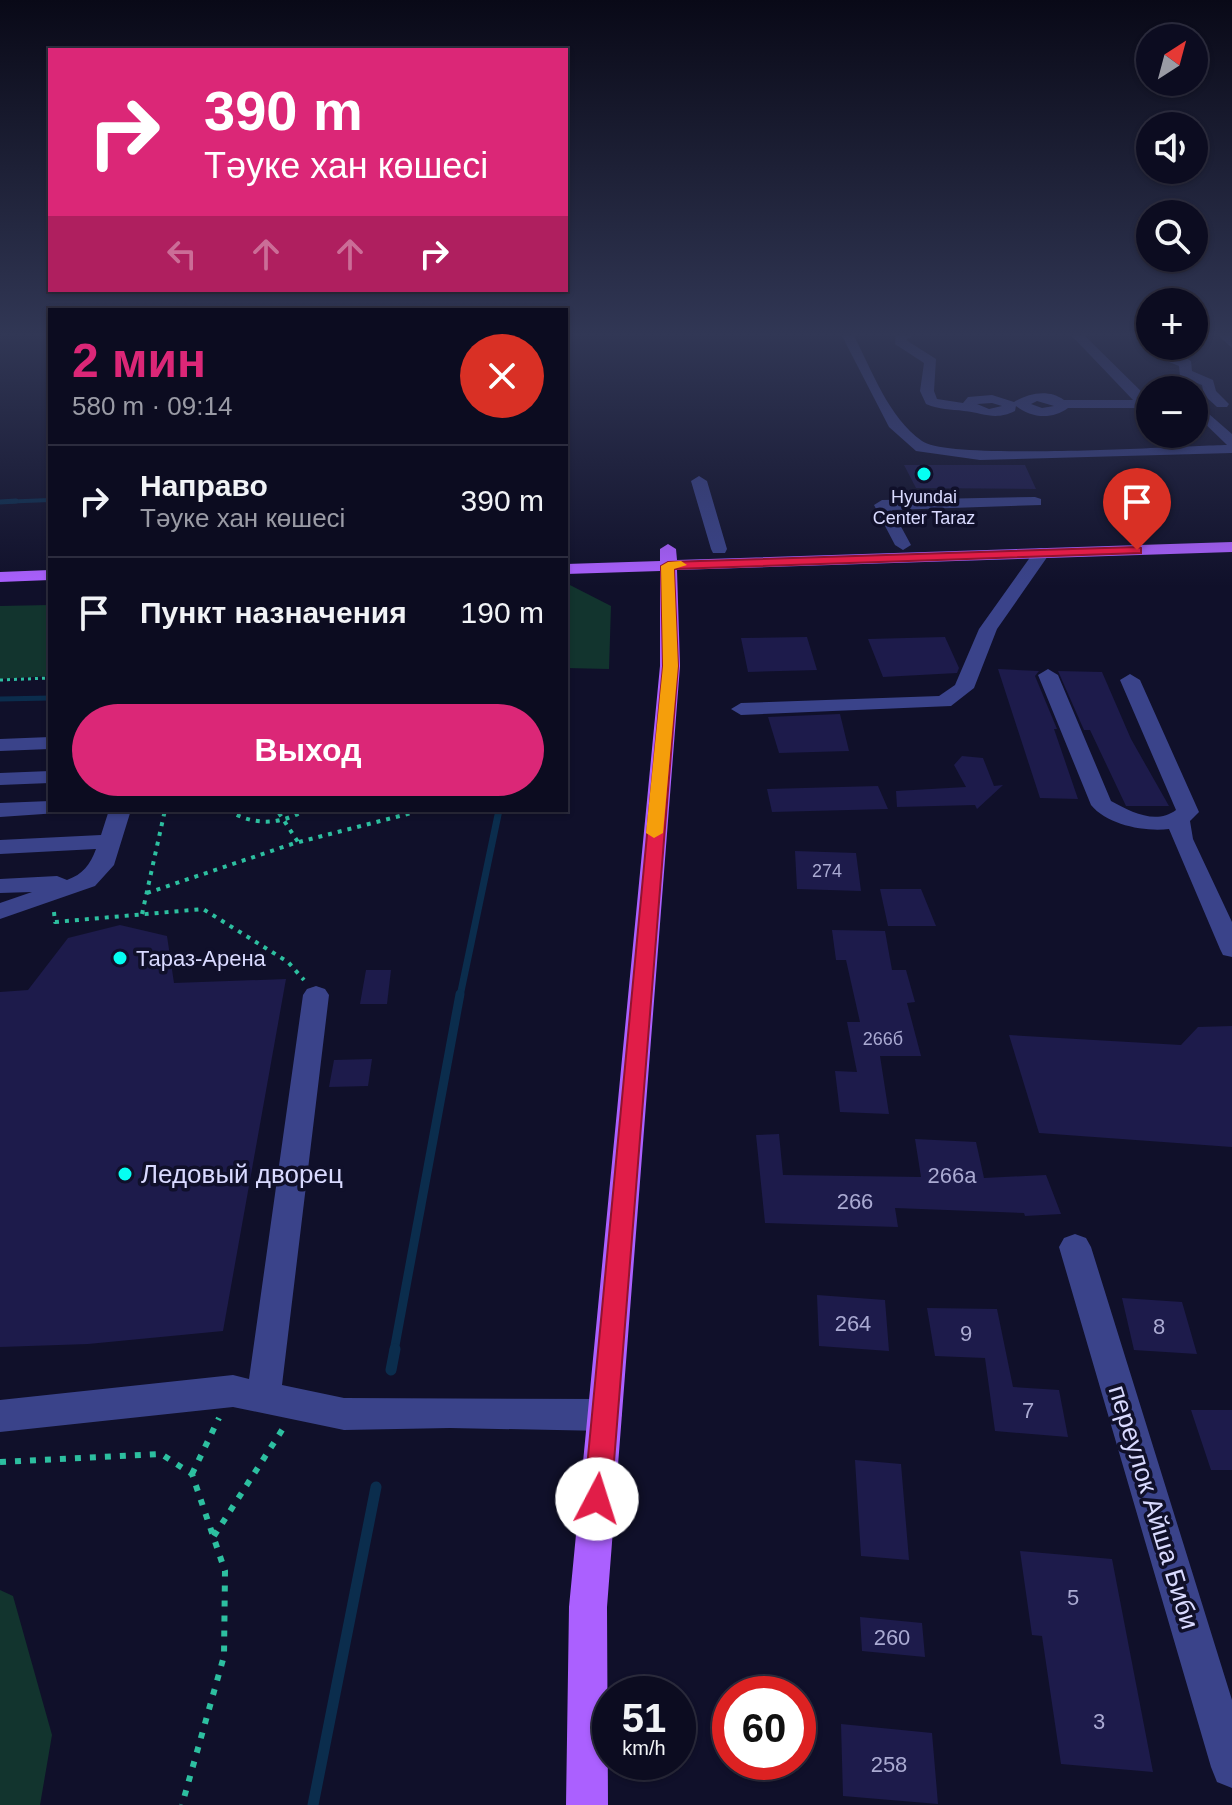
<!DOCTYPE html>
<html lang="ru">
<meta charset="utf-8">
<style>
:root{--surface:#0c0c20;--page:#151529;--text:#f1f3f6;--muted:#9a9ba5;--line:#2c2c3e;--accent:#db2777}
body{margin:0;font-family:Helvetica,sans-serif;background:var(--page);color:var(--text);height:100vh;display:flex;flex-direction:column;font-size:30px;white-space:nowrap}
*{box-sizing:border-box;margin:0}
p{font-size:26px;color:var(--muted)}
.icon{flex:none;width:44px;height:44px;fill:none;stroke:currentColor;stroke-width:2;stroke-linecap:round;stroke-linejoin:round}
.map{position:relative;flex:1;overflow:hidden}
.panel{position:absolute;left:48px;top:308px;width:520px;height:504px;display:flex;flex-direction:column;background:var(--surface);border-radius:0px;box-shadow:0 2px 6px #0004,0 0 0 2px var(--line)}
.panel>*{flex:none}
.top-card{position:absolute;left:48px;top:48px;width:520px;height:244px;border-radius:0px;box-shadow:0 2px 6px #0004,0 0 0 2px var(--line);background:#db2777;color:#fff;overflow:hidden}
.needle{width:52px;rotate:36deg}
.controls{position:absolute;left:1136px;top:24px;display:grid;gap:16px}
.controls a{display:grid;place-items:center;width:72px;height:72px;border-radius:50%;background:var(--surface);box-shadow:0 2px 6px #0004,0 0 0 2px var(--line);font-size:40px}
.speed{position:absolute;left:592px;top:1676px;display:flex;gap:16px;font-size:40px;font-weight:700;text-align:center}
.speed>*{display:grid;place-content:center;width:104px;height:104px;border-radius:50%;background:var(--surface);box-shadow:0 2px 6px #0004,0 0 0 2px var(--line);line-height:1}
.speed small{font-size:20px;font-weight:400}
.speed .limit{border:12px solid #d22;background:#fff;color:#111}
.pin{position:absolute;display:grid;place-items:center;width:68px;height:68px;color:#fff;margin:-82px -34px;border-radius:50% 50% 50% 0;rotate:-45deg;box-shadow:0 0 8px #0007}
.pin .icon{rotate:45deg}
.me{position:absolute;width:88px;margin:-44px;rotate:5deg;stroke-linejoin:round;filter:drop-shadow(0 0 6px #0008)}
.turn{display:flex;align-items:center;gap:28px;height:168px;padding:0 24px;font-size:36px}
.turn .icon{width:104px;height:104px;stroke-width:2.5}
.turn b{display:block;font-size:56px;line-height:68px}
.lanes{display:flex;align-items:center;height:76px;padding:0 24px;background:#0003;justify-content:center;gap:40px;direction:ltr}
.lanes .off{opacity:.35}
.round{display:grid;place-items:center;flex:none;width:84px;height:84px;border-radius:42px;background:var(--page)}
.summary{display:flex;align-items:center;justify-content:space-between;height:136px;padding:0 24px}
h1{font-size:48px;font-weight:700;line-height:60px;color:var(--accent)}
.cta{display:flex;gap:16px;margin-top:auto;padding:16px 24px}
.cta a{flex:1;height:92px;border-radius:48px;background:var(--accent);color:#fff;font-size:32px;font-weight:700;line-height:92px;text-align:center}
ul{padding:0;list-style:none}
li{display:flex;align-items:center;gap:24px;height:112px;padding:0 24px;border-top:2px solid var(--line)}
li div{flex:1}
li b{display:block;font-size:30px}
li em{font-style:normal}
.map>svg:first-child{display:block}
</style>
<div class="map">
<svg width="1232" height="1805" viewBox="0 0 1232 1805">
<rect width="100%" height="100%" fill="#10102a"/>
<!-- green -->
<path fill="#12342e" d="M 566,583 L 611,606 L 609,669 L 566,668 Z
M 50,605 L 50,676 L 0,679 L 0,606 Z
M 0,1590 L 13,1596 L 52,1735 L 40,1805 L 0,1805 Z"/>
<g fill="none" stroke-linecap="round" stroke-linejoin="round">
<!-- stream-far4 -->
<path stroke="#0b2d4d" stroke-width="4" d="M 0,502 L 50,500"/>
<!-- stream-far3 -->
<path stroke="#0b2d4d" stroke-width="5" d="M 0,502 L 16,501
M 0,699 L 50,698"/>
<!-- stream-far2 -->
<path stroke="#0b2d4d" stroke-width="7" d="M 460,996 L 499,810"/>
<!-- stream-far1 -->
<path stroke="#0b2d4d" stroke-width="9" d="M 394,1351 L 460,994"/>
<!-- stream -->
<path stroke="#0b2d4d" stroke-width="11" d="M 391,1370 L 395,1349
M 313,1805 L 376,1487"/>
</g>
<!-- building -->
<path fill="#1d1b4b" d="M 904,465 L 1025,465 L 1036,489 L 916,488 Z
M 807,637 L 817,670 L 748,672 L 741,638 Z
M 945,637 L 959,668 L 957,673 L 883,677 L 868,639 Z
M 998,669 L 1039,671 L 1035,676 L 1057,729 L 1054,729 L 1078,799 L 1040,798 Z
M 1058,671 L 1102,672 L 1131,739 L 1169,806 L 1126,806 L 1090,730 L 1084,730 Z
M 840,714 L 849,751 L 779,753 L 768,717 Z
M 962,756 L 983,758 L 994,786 L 1003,785 L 977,809 L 975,805 L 897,807 L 896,791 L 966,787 L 954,765 Z
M 878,786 L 888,809 L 772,812 L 767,789 Z
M 795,851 L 856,853 L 861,891 L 797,889 Z
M 880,889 L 921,889 L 936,926 L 888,926 Z
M 120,925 L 167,936 L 174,983 L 286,979 L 223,1331 L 88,1344 L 0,1347 L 0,992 L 28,990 L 68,938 Z
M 832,930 L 885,931 L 892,970 L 906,970 L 915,1002 L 907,1003 L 921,1056 L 880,1056 L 889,1114 L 840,1112 L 835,1071 L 857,1072 L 847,1022 L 860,1022 L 846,960 L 836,960 Z
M 366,970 L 391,970 L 387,1004 L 360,1004 Z
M 1232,1026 L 1232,1147 L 1039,1133 L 1009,1035 L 1181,1045 L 1198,1027 Z
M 372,1059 L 368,1086 L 329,1087 L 334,1060 Z
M 779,1134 L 783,1175 L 921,1177 L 915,1139 L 976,1142 L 984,1178 L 1046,1175 L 1061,1214 L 1025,1216 L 1024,1213 L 895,1208 L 898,1227 L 765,1223 L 756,1135 Z
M 817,1295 L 885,1300 L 889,1351 L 819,1346 Z
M 1122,1298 L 1182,1302 L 1197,1354 L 1134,1350 Z
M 927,1308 L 997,1309 L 1013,1387 L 1059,1390 L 1068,1437 L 995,1431 L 985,1358 L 935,1356 Z
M 1191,1410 L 1232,1410 L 1232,1470 L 1211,1470 Z
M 855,1460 L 901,1464 L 909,1560 L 861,1556 Z
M 1020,1551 L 1112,1559 L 1153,1772 L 1061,1764 L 1042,1636 L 1032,1635 Z
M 860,1617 L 922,1623 L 925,1657 L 862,1651 Z
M 841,1724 L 932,1733 L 938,1804 L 843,1796 Z"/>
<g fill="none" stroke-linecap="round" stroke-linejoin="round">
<!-- path-far2 -->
<path stroke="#2dbfa0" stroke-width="3" stroke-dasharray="3 4" stroke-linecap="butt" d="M 0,680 L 50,678"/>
<!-- path-far1 -->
<path stroke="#2dbfa0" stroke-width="4" stroke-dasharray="4 6" stroke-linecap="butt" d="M 228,810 C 253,826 280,825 305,810
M 299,842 L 423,810
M 147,893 L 298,842 L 277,810
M 54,912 L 55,922 L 203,909 L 288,962 L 304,980
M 142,914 L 165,810"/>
<!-- path -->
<path stroke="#2dbfa0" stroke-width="6" stroke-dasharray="6 9" stroke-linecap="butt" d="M 0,1462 L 161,1454 L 192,1474 L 225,1571 L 224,1656 L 182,1805
M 192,1474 L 219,1418
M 214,1536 L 284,1427"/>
<!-- minor -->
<path fill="#3a438a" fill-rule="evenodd" d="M 841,334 L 853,334 C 872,370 888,417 922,441 C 948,461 1179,446 1227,445 L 1194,413 L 1194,401 L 1232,434 L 1232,453 L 980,460 L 916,451 L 889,427 Z
M 896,334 L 914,334 L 906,340 L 936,359 L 934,391 L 937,399 L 963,403 L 968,397 L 992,395 L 1014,402 C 1029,393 1049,389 1064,400 L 1133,400 L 1070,334 L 1083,334 L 1150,400 L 1150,408 L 1068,408 C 1052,420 1031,418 1016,406 L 1015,411 C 995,421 984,413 964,411 C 950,409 940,410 926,404 L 920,391 L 924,363 L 895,344 ZM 1037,401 L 1054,406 L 1042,408 L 1031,404 ZM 992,403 L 1002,406 L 989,409 L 977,404 Z
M 1136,334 L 1148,334 L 1148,335 L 1142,339 Z
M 1217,334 L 1230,334 L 1232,348 Z
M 1150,346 L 1164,346 L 1191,361 L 1192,371 L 1213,380 L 1216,391 L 1229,404 L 1227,407 L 1217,407 L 1204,395 L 1202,385 L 1180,376 L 1179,366 L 1164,360 Z
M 699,476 L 707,481 L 727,549 L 725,553 L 713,553 L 711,549 L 691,481 Z
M 1035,497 L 1041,499 L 1041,505 L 892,510 L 911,545 L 903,550 L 895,545 L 874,505 L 882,500 Z
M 1042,548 L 1050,553 L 997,629 L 974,688 L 951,706 L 741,715 L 731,709 L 741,703 L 939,696 L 955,685 L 979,629 L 1036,549 Z
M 1048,669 L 1058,675 L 1111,801 C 1131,812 1156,825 1176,810 L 1120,680 L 1130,674 L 1140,680 L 1199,812 L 1190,821 L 1193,839 L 1232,922 L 1232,957 L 1223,955 L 1220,949 L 1169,829 C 1145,832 1107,825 1091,805 L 1038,675 Z
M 50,737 L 50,749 L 0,751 L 0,739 Z
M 50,771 L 50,783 L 0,785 L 0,773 Z
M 50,801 L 50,810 L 60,810 L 58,813 L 0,817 L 0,803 Z
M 109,810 L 131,810 L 114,865 L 95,886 L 0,919 L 0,903 L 32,892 L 0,893 L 0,879 L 57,876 L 67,880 C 83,874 90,865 96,849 L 0,854 L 0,840 L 101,835 Z
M 316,986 L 325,989 L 329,995 L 282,1385 L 344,1398 L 605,1399 L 617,1404 L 622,1415 L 617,1426 L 605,1431 L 450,1428 L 344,1430 L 233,1407 L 0,1432 L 0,1400 L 233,1375 L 249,1379 L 303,995 L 307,989 Z
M 1075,1234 L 1086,1238 L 1091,1247 L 1232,1700 L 1232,1788 L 1217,1782 L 1211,1767 L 1059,1247 L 1064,1238 Z"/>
<!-- major -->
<path fill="#ab60ff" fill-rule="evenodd" d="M 1232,542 L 1232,552 L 677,570 L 680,666 L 607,1607 L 608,1805 L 566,1805 L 569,1607 L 660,666 L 660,571 L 566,574 L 566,564 L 660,561 L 660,549 L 668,544 L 676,549 L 677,560 Z
M 50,570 L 50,580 L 0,582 L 0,572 Z"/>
</g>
<!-- sky -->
<linearGradient id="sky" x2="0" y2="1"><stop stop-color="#090917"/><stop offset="0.57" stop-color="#313755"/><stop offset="1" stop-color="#313755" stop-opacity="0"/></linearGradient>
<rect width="1232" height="587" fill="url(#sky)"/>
<!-- route -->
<path fill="#e11d48" stroke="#92132f" stroke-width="2" d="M 1137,547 L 1141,548 L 1141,553 L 674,569 L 678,666 L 611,1499 L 607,1508 L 597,1512 L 588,1508 L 584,1499 L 663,666 L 661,566 L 668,562 Z"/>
<!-- slow -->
<path fill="#f59e0b" d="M 681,561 L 687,565 L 674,569 L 678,666 L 663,833 L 654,838 L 646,833 L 663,666 L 661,566 L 668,562 Z"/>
<!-- markers -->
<g fill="#05fff2" stroke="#10102a" stroke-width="3">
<circle cx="924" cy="474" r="8"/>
<circle cx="120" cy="958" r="8"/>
<circle cx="125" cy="1174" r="8"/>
</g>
<g text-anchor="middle" stroke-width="7" stroke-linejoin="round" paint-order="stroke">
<!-- far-poi labels -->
<g font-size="18" fill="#d9daff" stroke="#10102a">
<text x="924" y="503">Hyundai<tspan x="924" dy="21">Center Taraz</tspan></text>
</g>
<!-- number labels -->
<g font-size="18" fill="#aaaad2">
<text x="827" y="877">274</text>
<text x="883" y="1045">266б</text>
</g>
<!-- poi labels -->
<g font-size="22" fill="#d9daff" stroke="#10102a" text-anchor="start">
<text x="136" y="966">Тараз-Арена</text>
</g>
<!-- near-number labels -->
<g font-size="22" fill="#aaaad2">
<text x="952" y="1183">266а</text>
<text x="855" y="1209">266</text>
<text x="853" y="1331">264</text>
<text x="1159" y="1334">8</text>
<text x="966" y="1341">9</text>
<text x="1028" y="1418">7</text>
<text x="1073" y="1605">5</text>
<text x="892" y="1645">260</text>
<text x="1099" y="1729">3</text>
<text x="889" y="1772">258</text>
</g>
<!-- near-poi labels -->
<g font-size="26" fill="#d9daff" stroke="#10102a" text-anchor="start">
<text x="141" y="1183">Ледовый дворец</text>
</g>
<!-- near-street labels -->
<g font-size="26" fill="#d9daff" stroke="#10102a">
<text transform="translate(1154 1507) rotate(73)" y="9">переулок Айша Биби</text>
</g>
</g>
</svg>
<div class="controls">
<a><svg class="needle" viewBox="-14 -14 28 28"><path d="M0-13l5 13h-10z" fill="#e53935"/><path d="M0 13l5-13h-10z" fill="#9a9ba5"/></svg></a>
<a><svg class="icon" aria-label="sound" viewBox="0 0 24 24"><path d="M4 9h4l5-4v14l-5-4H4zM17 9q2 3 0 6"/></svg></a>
<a><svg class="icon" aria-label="search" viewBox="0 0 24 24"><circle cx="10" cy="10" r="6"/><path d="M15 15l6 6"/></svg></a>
<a>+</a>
<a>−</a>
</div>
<div class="speed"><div>51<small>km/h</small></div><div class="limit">60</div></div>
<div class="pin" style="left:1137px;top:550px;background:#d93025"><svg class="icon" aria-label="arrive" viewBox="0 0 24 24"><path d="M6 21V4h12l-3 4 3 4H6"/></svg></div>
<svg class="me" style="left:597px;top:1499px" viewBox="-20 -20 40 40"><circle r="19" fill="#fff"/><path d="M0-13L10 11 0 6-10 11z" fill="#e11d48"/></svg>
<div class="top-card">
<div class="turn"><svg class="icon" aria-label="right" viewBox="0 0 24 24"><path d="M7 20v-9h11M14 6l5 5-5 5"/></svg><div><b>390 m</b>Тәуке хан көшесі</div></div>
<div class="lanes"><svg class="icon off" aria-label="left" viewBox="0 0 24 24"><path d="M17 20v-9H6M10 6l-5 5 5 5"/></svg><svg class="icon off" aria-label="ahead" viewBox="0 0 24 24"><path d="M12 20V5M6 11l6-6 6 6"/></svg><svg class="icon off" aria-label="ahead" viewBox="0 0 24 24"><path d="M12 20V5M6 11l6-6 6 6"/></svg><svg class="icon" aria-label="right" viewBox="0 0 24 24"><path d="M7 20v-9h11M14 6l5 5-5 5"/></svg></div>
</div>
<section class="panel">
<div class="summary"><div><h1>2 мин</h1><p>580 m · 09:14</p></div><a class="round" style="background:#d93025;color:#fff"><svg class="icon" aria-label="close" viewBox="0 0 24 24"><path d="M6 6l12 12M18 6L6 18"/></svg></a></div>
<ul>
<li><svg class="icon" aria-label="right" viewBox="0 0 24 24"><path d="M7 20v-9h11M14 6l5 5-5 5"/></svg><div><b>Направо</b><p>Тәуке хан көшесі</p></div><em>390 m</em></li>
<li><svg class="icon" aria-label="arrive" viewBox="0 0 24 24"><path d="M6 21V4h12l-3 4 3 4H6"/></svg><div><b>Пункт назначения</b></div><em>190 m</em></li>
</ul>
<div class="cta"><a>Выход</a></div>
</section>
</div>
